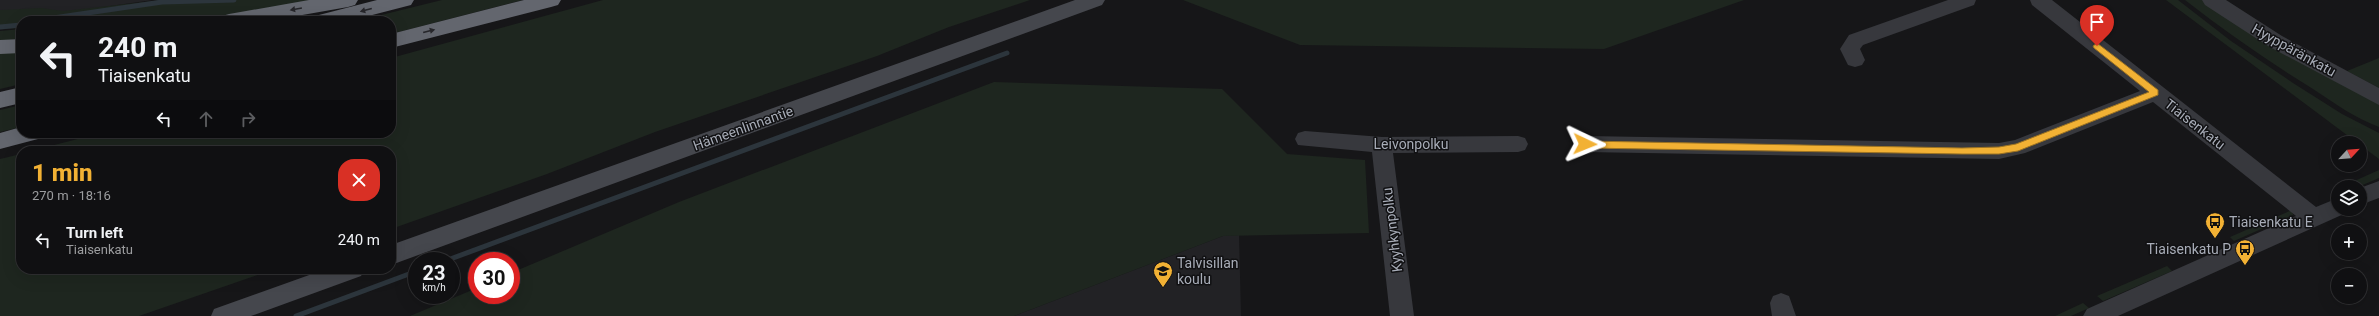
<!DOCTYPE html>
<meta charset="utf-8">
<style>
:root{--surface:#101012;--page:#1e1e20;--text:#f1f3f6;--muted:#9c9d9f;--line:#303032;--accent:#f2b134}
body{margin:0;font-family:Roboto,sans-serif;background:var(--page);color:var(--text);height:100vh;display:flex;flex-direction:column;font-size:15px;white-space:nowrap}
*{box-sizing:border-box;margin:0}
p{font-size:13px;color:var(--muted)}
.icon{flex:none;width:22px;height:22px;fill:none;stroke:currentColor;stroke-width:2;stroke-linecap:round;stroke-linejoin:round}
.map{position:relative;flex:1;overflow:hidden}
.drawer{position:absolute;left:16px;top:146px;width:380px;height:128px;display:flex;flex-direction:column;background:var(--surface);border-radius:16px;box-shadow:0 4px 16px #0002,0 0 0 1px var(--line)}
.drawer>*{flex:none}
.top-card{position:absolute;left:16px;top:16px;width:380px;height:122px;border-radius:16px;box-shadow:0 4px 16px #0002,0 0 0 1px var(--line);background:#101012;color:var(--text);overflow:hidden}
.needle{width:26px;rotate:64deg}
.controls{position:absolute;left:2331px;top:136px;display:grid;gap:8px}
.controls a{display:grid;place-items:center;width:36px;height:36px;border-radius:50%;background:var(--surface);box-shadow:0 4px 16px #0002,0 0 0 1px var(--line);font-size:20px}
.speed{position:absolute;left:408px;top:252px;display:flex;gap:8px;font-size:20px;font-weight:700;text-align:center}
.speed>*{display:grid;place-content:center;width:52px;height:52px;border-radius:50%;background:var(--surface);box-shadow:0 4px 16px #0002,0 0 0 1px var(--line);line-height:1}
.speed small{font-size:10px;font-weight:400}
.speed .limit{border:6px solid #d22;background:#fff;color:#111}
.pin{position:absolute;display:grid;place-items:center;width:34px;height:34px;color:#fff;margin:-41px -17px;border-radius:50% 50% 50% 0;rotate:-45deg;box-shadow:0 0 4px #0007}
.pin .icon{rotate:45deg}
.me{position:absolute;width:44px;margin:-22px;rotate:92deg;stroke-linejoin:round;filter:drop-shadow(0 0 3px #0008)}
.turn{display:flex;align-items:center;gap:14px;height:84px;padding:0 16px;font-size:18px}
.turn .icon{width:52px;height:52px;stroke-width:2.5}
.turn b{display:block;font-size:28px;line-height:34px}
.lanes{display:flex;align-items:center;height:38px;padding:0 16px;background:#0003;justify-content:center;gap:20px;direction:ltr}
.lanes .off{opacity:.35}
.round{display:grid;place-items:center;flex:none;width:42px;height:42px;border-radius:16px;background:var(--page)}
.headline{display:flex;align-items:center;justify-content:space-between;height:68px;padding:0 16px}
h1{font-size:24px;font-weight:800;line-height:30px;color:var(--accent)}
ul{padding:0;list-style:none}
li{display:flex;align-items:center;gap:12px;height:52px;padding:0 16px}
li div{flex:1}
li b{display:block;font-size:15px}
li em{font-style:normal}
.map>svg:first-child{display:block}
</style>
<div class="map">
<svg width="2379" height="316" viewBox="0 0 2379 316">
<rect width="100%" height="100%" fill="#161618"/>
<!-- built -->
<path fill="#222225" d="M 0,0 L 153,0 L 24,18 L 0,18 Z
M 1239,235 L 1241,316 L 1014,316 L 1223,236 Z"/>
<!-- green -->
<path fill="#1e261f" d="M 162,0 L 321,0 L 189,21 L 21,21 L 21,28 L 0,29 L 0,10 L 41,8 L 63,11 Z
M 442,0 L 523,0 L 391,34 L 391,21 L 357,21 Z
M 603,0 L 1030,0 L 949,27 L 877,56 L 655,132 L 547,174 L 391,229 L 391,151 L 31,151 L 101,133 L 391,133 L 391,58 Z
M 1183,0 L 1744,0 L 1604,49 L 1300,45 Z
M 2166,0 L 2178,0 L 2231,41 L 2293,83 L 2342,114 L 2379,133 L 2379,159 Z
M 2185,0 L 2203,0 L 2379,103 L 2379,127 C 2355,118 2334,103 2313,89 C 2269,62 2226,32 2185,0 Z
M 21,29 L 21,39 L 0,41 L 0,31 Z
M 21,52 L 21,84 L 0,89 L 0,53 Z
M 2379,58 L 2379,88 L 2347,71 Z
M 994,82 L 1222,89 L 1287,154 L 1365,160 L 1369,233 L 1223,236 L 1014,316 L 410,316 L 477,288 L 477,295 L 511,295 L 511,273 L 679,202 Z
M 21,105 L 21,127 L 0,132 L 0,110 Z
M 21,154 L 21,269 L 275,269 L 139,316 L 0,316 L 0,159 Z
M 2379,170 L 2379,178 L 2358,187 L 2341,187 Z
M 2292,210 L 2293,215 L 2234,241 L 2230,237 Z
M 2167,266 L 2172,271 L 2103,301 L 2097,296 Z
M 2083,303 L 2089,308 L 2071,316 L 2055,316 Z"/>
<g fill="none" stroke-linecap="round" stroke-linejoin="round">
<!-- stream -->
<path stroke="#2c353c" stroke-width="5" d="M 33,21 L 162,2 L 234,0
M 0,27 L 21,25
M 445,261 L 1007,53
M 296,316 L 417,271"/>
<!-- minor -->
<path fill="#37383d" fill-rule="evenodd" d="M 1948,0 L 1976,0 L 1974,5 L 1863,45 L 1860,49 L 1865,60 L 1862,65 L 1855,67 L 1848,65 L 1840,49 L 1849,35 Z
M 2030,0 L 2052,0 L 2316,207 L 2338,198 L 2338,209 L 2348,209 L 2346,213 L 2118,316 L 2083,316 L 2087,309 L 2296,216 L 2153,102 L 2025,153 L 1999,159 L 1585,152 L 1578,150 L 1575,144 L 1578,138 L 1585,136 L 1999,143 L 2015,140 L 2140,91 L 2032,5 Z
M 1305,131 L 1382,137 L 1518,136 L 1525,138 L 1528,144 L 1525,150 L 1518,152 L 1393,153 L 1414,316 L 1390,316 L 1372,152 L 1298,145 L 1295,139 L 1298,133 Z
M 2379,181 L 2379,198 L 2360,205 L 2360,188 Z
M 1781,293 L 1789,296 L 1796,316 L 1772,316 L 1770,303 L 1773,296 Z"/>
<!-- tertiary -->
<path fill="#37383d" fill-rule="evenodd" d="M 2202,0 L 2226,0 L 2282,36 L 2379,88 L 2379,105 L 2268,46 L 2205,5 Z"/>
<!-- secondary -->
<path fill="#45474d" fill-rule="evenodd" d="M 1075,0 L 1105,0 L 1102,5 L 391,265 L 391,245 Z
M 326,269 L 365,269 L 361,276 L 251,316 L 211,316 L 214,309 Z"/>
<!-- motorway -->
<path fill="#63666e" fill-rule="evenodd" d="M 309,0 L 358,0 L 355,5 L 348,7 L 268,21 L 219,21 L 222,16 L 229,14 Z
M 377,0 L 414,0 L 411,5 L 349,21 L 312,21 L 315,16 Z
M 524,0 L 561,0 L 558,5 L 551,7 L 391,48 L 391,34 Z
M 21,39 L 21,53 L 0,54 L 0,40 Z
M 21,87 L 21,103 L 0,108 L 0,92 Z
M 21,127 L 21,133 L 41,133 L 38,139 L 0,149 L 0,133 Z"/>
</g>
<!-- one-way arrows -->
<defs><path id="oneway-solid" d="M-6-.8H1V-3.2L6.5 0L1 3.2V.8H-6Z"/></defs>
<g fill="#26262a">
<use href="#oneway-solid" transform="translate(296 9) rotate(170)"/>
<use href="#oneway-solid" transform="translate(366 10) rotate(165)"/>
<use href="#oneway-solid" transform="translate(429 31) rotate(-14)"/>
</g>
<!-- route -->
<path fill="#f2b134" stroke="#9d7322" d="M 2097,43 L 2158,90 L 2158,95 L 2018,151 L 1999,154 L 1962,154 L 1585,148 L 1580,144 L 1585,141 L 1962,148 L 1999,147 L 2016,144 L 2149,92 L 2094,48 L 2093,46 Z"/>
<!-- icons -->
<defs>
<symbol id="bus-pin" viewBox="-11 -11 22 30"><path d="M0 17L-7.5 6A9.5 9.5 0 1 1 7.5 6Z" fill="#f2b134" stroke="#111113"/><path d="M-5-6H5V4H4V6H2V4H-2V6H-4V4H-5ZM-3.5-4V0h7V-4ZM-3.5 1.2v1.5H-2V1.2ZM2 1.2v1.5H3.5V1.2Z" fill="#111"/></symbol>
<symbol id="school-pin" viewBox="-11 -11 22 30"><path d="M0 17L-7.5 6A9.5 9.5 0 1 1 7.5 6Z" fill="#f2b134" stroke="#111113"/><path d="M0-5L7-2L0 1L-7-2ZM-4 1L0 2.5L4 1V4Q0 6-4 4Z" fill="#111"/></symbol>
</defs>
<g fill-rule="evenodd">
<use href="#bus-pin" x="2204" y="211" width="22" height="30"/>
<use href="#bus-pin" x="2234" y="238" width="22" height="30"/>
<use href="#school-pin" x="1152" y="260" width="22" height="30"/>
</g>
<g text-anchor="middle" stroke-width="3" stroke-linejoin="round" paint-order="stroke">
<!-- street labels -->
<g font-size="14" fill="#a8adb8" stroke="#111113">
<text transform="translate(2294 50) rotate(29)" y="5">Hyyppäränkatu</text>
<text transform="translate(2195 124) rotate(38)" y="5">Tiaisenkatu</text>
<text transform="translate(743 128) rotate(-20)" y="5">Hämeenlinnantie</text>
<text x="1411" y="149">Leivonpolku</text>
<text transform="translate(1392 230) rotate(-97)" y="5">Kyyhkynpolku</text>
</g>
<!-- poi labels -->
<g font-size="14" fill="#a8adb8" stroke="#111113" text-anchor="start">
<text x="2229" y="227">Tiaisenkatu E</text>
<text x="2231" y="254" text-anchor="end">Tiaisenkatu P</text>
<text x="1177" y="268">Talvisillan<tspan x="1177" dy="16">koulu</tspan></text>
</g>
</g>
</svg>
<div class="controls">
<a><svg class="needle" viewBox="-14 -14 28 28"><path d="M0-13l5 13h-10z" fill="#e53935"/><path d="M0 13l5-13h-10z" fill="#9c9d9f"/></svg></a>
<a><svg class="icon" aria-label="layers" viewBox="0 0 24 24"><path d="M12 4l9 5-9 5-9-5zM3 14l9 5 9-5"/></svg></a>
<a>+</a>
<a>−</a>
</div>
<div class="speed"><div>23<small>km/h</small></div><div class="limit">30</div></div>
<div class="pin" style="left:2097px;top:46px;background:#d93025"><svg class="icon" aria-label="arrive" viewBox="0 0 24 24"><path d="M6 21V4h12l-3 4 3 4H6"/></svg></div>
<svg class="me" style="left:1585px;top:144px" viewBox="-20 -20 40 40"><path d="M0-17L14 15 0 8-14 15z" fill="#f2b134" stroke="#fff" stroke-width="4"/></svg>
<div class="top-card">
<div class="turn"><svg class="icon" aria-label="left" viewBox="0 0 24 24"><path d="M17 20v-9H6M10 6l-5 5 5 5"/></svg><div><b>240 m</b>Tiaisenkatu</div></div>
<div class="lanes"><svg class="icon" aria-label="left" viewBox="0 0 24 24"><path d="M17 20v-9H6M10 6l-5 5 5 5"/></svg><svg class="icon off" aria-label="ahead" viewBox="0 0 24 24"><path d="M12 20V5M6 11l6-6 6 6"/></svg><svg class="icon off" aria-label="right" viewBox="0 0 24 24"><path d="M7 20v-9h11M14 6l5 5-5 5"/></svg></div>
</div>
<section class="drawer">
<div class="headline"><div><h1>1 min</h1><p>270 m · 18:16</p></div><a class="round" style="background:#d93025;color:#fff"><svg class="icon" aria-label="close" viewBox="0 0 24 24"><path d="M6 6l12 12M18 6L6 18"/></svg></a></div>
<ul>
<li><svg class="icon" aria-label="left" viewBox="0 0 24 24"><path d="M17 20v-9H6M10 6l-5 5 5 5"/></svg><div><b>Turn left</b><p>Tiaisenkatu</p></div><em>240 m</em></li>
</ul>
</section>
</div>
